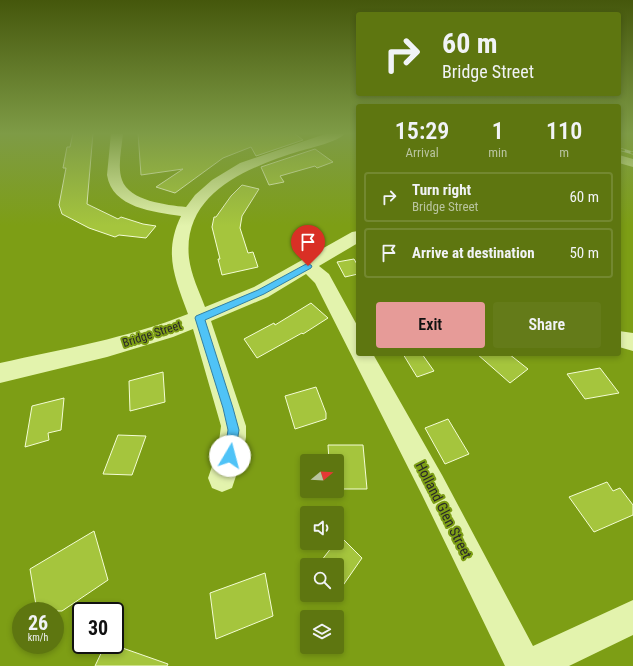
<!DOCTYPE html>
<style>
:root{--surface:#5e7610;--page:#647b19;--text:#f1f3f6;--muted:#b9c49f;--line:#738830;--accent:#e69b98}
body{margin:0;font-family:"Roboto Condensed",sans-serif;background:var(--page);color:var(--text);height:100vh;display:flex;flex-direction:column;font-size:15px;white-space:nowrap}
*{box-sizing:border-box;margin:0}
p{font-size:13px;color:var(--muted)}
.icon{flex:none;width:22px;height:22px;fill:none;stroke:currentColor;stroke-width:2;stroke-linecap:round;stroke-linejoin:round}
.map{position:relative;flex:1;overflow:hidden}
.panel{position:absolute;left:356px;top:104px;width:265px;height:252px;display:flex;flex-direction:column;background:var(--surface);border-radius:4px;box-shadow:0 2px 6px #0003}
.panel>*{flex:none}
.banner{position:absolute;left:356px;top:12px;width:265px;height:84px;border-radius:4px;box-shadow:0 2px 6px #0003;background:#5e7610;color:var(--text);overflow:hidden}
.needle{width:26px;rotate:72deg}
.buttons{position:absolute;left:300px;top:454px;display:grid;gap:8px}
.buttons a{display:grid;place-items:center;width:44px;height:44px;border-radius:4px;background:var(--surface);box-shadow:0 2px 6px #0003;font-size:20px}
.speed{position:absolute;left:12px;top:602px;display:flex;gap:8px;font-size:20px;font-weight:700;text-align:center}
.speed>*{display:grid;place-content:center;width:52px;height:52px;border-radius:50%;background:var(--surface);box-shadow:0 2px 6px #0003;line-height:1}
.speed small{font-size:10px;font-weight:400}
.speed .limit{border:2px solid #111;border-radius:6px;background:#fff;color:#111}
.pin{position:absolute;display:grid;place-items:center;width:34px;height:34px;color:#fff;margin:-41px -17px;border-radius:50% 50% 50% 0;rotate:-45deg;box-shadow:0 0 4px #0007}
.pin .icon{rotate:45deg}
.me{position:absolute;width:44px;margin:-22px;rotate:8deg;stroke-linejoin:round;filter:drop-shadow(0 0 3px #0008)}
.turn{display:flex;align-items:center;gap:14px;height:84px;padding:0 20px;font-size:18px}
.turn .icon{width:52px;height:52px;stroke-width:2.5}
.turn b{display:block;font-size:28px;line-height:34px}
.eta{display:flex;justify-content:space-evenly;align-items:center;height:68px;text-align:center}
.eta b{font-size:24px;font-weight:600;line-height:28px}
.action{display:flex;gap:8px;margin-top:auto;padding:8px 20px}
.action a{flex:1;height:46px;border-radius:4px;background:var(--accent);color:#111;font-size:16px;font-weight:600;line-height:46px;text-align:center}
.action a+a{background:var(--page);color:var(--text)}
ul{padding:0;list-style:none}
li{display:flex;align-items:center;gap:12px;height:50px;margin:0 8px 6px;padding:0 12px;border:2px solid var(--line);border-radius:4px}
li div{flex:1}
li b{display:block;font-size:15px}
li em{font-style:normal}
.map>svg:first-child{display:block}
</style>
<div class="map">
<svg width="633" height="666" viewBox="0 0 633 666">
<rect width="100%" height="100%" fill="#7d9e15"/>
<!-- building -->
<path fill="#a5c53d" stroke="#f4fdd5" d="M 73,133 L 93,133 L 87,204 L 118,219 L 121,217 L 143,224 L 156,226 L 146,238 L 119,235 L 115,237 L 89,228 L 62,214 L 59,205 L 66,168 L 63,168 L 67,147 L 70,147 Z
M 138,133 L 294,133 L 303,140 L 256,156 L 251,147 L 223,158 L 175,193 L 156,187 L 183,169 L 141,175 Z
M 315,149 L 333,162 L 317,168 L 315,166 L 280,176 L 284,182 L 269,185 L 261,167 Z
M 242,185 L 259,189 L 242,216 L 240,228 L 248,253 L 253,252 L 258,267 L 222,275 L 218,259 L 220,259 L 212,227 L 214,217 L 216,217 L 231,196 Z
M 354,259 L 358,266 L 358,274 L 345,277 L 337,262 Z
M 311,303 L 328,318 L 303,334 L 302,333 L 257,358 L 244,339 L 274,323 L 275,325 Z
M 403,354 L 422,354 L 434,371 L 417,377 Z
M 477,354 L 509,354 L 528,369 L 510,383 Z
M 600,368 L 619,393 L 585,399 L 567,374 Z
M 163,372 L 165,402 L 130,411 L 129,381 Z
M 316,387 L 326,413 L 326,419 L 295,429 L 285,396 Z
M 64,398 L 61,430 L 48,433 L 49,440 L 25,447 L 32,406 Z
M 448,419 L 469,454 L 445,464 L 425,428 Z
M 118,435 L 146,436 L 132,475 L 103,474 Z
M 328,445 L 363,445 L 367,489 L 337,489 L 337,461 L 329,461 Z
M 607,482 L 613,491 L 620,488 L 633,505 L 633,515 L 594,532 L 569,497 Z
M 94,531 L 108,580 L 62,611 L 37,611 L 30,569 Z
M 340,536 L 362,558 L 337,594 L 337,565 L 318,565 L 335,543 L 337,543 Z
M 265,573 L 273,616 L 216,639 L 210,593 Z
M 105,645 L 114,645 L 168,664 L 167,666 L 95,666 Z"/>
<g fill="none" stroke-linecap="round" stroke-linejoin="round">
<!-- street -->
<path fill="#e3f3ad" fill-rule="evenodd" d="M 111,133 L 123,133 C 122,148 117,166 122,180 C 129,201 167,205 186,207 L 195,195 L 212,180 L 240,163 L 328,133 L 345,133 C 339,142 310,148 300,151 C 249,167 182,192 189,258 C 191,275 199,291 205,307 L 254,287 L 352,232 L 358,231 L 358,243 L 319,266 L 329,274 L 358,327 L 358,354 L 373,354 L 442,475 L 533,646 L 633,600 L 633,635 L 569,666 L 505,666 L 422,495 L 315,283 L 306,274 L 268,297 L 211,321 L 246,426 L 246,437 L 243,455 L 232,488 L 222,492 L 212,488 L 208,478 L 218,449 L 221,426 L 193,329 L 173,337 L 107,357 L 0,383 L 0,363 C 63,349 128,338 188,314 C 175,278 163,253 181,216 C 154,212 112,208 107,175 Z
M 619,155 L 633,159 L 633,167 L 619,163 Z
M 619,331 L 633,333 L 633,351 L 619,347 Z"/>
<defs>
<path id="rail" d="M 619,149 L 633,153"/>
</defs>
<!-- rail casing -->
<use href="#rail" stroke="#fff" stroke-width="3"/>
<!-- rail -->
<use href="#rail" stroke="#7d9e15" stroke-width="2" stroke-dasharray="6" stroke-linecap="butt"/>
</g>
<!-- sky -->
<linearGradient id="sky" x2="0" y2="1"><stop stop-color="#45570c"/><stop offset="0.59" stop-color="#7e9b46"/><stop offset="1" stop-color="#7e9b46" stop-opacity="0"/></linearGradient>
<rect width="633" height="226" fill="url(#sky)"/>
<!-- route -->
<path fill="#4fc3f7" stroke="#337fa1" d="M 308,263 L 312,266 L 311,268 L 264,294 L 205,320 L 233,408 L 239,430 L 234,460 L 230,461 L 226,460 L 224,456 L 228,430 L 223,408 L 195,318 L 196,316 L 258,290 Z"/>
<g text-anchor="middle" stroke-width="4" stroke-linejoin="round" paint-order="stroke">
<!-- street labels -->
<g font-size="12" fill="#292929" stroke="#7d9e15">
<text transform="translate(152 334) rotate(-18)" y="4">Bridge Street</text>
</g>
<!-- near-street labels -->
<g font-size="14" fill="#292929" stroke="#7d9e15">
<text transform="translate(444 510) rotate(63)" y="5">Holland Glen Street</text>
</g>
</g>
</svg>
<div class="buttons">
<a><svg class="needle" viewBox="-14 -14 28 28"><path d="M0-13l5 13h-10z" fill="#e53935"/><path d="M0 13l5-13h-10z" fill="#b9c49f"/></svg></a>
<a><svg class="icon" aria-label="sound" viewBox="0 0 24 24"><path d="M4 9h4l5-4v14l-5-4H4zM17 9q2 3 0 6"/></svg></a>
<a><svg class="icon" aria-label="search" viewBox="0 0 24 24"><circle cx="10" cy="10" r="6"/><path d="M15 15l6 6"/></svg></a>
<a><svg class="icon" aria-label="layers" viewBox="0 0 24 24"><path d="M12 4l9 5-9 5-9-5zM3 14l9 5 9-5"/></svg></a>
</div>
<div class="speed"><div>26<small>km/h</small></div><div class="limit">30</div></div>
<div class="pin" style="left:308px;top:266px;background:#d93025"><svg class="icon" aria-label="arrive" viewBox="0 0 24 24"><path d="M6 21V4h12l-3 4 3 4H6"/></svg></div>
<svg class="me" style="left:230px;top:456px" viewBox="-20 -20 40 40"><circle r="19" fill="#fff"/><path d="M0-13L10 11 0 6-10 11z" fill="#4fc3f7"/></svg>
<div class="banner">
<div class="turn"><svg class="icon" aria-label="right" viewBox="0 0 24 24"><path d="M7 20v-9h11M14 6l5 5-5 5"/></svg><div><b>60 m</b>Bridge Street</div></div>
</div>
<section class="panel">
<div class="eta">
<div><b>15:29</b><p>Arrival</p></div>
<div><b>1</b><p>min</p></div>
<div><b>110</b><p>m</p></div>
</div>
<ul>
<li><svg class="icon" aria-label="right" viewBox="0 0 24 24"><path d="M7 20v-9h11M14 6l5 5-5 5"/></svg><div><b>Turn right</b><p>Bridge Street</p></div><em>60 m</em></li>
<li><svg class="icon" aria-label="arrive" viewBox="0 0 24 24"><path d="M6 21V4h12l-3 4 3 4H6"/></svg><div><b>Arrive at destination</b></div><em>50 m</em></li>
</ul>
<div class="action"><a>Exit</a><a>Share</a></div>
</section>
</div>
